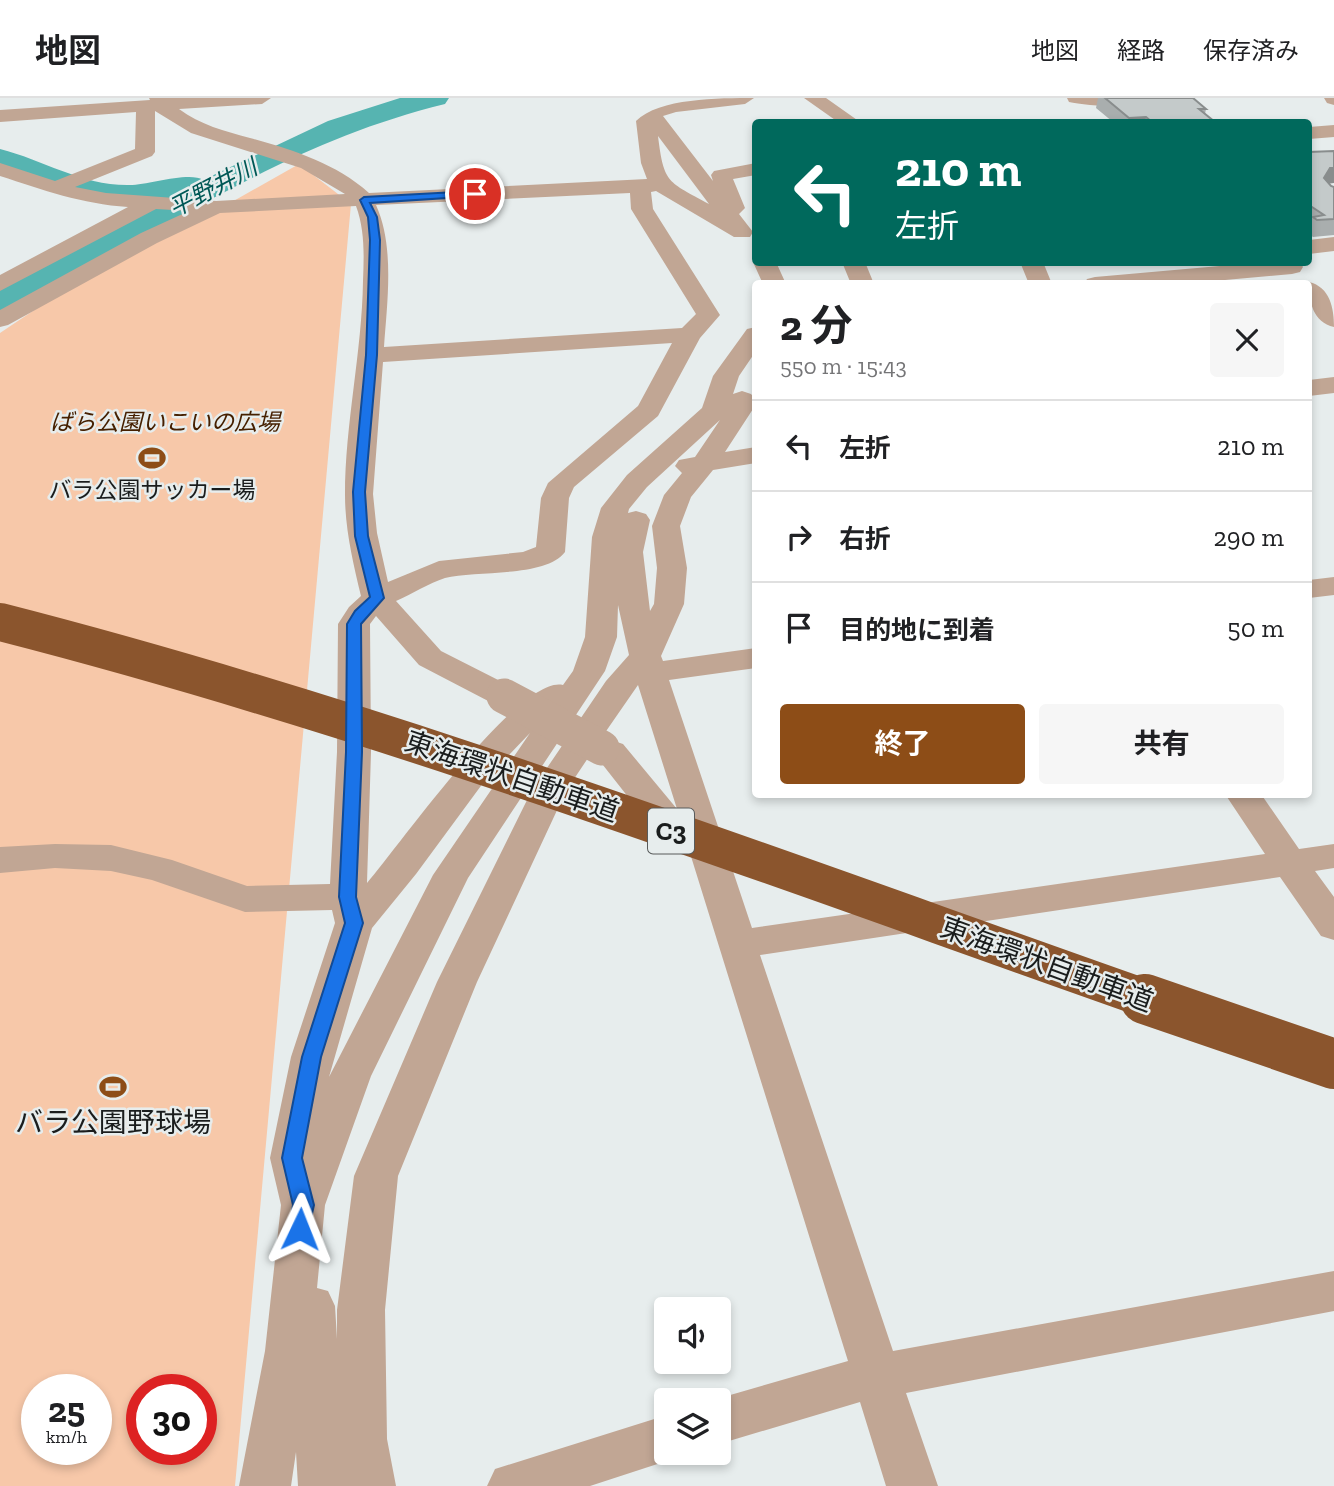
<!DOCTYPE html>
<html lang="ja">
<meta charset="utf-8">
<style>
:root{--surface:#fff;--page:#f6f6f6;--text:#202124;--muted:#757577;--line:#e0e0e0;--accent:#8d4d17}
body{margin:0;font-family:"Zilla Slab","Noto Sans JP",serif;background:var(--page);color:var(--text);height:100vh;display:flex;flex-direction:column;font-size:26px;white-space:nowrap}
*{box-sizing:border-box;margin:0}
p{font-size:23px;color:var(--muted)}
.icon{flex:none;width:38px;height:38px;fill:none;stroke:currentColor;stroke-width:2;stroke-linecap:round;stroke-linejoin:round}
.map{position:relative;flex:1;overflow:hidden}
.sheet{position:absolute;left:752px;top:182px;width:560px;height:518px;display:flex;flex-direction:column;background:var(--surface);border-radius:7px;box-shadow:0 4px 10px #0003}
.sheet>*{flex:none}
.hud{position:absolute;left:752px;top:21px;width:560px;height:147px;border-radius:7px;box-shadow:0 4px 10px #0003;background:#00695c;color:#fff;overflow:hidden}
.buttons{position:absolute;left:654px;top:1199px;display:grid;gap:14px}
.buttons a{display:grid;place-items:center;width:77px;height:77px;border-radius:7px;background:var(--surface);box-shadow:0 4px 10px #0003;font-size:35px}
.speed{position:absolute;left:21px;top:1276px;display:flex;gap:14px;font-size:35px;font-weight:700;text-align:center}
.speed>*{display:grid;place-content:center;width:91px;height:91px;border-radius:50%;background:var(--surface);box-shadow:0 4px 10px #0003;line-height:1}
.speed small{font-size:18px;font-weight:400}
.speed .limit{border:10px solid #d22;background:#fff;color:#111}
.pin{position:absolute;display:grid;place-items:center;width:60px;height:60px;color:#fff;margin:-30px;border:4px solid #fff;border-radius:50%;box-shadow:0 2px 7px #0007}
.me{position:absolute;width:77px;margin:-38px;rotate:2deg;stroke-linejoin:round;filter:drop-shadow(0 0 5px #0008)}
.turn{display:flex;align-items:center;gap:24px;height:147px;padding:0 28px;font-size:32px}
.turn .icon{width:91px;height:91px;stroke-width:2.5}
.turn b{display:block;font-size:49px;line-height:60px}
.round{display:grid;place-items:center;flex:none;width:74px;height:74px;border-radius:7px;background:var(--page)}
.overview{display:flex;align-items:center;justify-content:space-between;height:119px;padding:0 28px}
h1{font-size:42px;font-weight:700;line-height:52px}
.cta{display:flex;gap:14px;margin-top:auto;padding:14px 28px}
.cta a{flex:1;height:80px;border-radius:7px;background:var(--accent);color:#fff;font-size:28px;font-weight:700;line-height:80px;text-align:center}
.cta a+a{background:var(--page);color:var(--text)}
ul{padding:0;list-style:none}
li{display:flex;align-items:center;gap:21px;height:91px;padding:0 28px;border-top:2px solid var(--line)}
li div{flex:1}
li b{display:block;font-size:26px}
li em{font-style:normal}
header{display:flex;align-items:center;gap:42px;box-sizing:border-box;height:98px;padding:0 35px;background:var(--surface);border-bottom:2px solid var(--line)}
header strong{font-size:33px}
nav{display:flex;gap:38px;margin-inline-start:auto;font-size:24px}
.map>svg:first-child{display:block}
</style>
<header>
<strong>地図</strong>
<nav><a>地図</a><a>経路</a><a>保存済み</a></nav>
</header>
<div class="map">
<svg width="1334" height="1388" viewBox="0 0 1334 1388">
<rect width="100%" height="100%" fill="#e7eded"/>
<!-- green -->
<path fill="#f7c8a9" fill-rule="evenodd" d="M 299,66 L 351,106 L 235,1388 L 0,1388 L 0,235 L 115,158 L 223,109 ZM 37,1292 L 96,1292 L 96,1351 L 37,1351 ZM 142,1292 L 201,1292 L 201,1351 L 142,1351 Z"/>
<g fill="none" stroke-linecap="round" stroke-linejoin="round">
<!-- river -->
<path fill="#56b4b1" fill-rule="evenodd" d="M 400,0 L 449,0 L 445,6 C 343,31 262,73 171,123 C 118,152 64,181 12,211 L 0,214 L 0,191 L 169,100 C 108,113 56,91 0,69 L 0,51 C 44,62 82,88 130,87 C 148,87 190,73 203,82 L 328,23 Z"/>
<!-- minor -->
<path fill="#c1a694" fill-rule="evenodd" d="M 149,0 L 271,0 L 262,6 L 179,11 C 200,27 225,33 250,40 C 293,52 335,65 369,95 L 647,81 L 641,65 L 636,23 C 659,0 719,0 754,0 L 745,6 L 676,14 L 663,18 L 713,83 L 711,77 L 714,73 L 756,65 L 756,77 L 733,81 L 745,110 L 739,116 L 753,134 L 750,139 L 734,139 L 656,93 L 651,94 L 653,111 L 720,217 L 700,240 L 658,318 L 574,389 L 569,400 L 565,454 C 546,480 475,472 445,480 C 429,485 412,496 396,503 L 441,553 L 516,591 L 520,598 L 516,605 L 504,608 L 492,605 L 419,567 L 376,518 L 370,526 L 371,654 L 367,785 C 398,749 520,576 563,587 L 573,573 L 585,539 L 592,439 L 601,410 L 627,377 L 702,310 L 713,278 L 747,231 L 756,229 L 756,253 L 739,278 L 733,296 L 742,293 L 751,296 L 755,301 L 753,311 L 725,354 L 756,349 L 756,365 L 713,372 L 691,399 L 680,428 L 687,470 L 684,506 L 661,558 L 663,563 L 756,550 L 756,570 L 669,582 L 752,830 L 1265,756 L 1225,696 L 1261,696 L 1299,751 L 1334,746 L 1334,770 L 1315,773 L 1334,799 L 1334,842 L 1321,838 L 1280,779 L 760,857 L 893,1253 L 1334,1173 L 1334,1213 L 906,1295 L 938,1388 L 886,1388 L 860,1304 L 719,1346 L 719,1302 L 713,1302 L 848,1263 L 689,752 L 682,754 L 669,751 L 599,662 L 590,657 L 566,693 L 477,884 L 398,1078 L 385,1212 L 387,1341 L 396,1388 L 298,1388 L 296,1354 L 291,1388 L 239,1388 L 265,1253 L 281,1107 L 270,1060 L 291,959 L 335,825 L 332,812 L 245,814 L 152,782 L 111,773 L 55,770 L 0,775 L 0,749 L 55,746 L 111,747 L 172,762 L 247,788 L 330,786 L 337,654 L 338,526 L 349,509 L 361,498 C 353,465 345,431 345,397 C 345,326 362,254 363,183 C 364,158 365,132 356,108 L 220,115 L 157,145 L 8,227 L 0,229 L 0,212 L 141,135 L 189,113 L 156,111 L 0,193 L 0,177 L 128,109 C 82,106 43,92 0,78 L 0,65 L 55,83 L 135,51 L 136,14 L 0,24 L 0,12 L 150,2 ZM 155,13 L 191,35 L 301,70 L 345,96 L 216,103 L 106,95 L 75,89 L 152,58 L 155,54 ZM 658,38 L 709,106 C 668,83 664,87 658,38 ZM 630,95 L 631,111 L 696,216 L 682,230 L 384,249 C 387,205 395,149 376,107 ZM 672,245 L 638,308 L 548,385 L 541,400 L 536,449 L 523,454 L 439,463 L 388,484 L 377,435 L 373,396 L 383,264 ZM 720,322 L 695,359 L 679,362 L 675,368 L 682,375 L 664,397 L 652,428 L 657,470 L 654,506 L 650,513 L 643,454 L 650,422 L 646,416 L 636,413 L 628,415 L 629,411 L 647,389 ZM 618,507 L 629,557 L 606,583 L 532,692 L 437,884 L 354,1078 L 337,1212 L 337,1241 L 335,1208 L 328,1193 L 317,1190 L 325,1107 L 371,978 L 468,780 L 605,573 L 617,539 ZM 638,587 L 677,711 L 623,646 L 602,639 ZM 530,635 L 433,777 L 329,979 L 372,830 L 416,776 L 486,681 Z
M 804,0 L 826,0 L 860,24 L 838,24 Z
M 1067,0 L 1160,0 C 1149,13 1087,8 1069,4 Z
M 1324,0 L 1334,0 L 1334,7 L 1327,5 Z
M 1334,27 L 1334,39 L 1309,41 L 1309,29 Z
M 1334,139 L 1334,153 L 1309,156 L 1309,142 Z
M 756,159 L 756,164 L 776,164 L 786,186 L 763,186 L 753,164 Z
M 842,164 L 865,164 L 874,186 L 851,186 Z
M 1020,164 L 1043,164 L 1052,186 L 1029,186 Z
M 1265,164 L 1300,164 L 1303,169 L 1300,174 L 1292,176 L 1181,186 L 1084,186 L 1087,181 L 1095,179 Z
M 1309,184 C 1330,189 1334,210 1334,229 C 1313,224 1309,204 1309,186 L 1303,186 Z
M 1334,279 L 1334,295 L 1309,298 L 1309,282 Z
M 1334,479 L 1334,497 L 1309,500 L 1309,482 Z
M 667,1317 L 667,1354 L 686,1354 L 685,1357 L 590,1388 L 487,1388 L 495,1371 Z"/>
<!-- minor-bridge -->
<path stroke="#c1a694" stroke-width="35" d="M 504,598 L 602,650"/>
<!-- highway-bridge-far1 -->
<path stroke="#8b552d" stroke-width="38" d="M 0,524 C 391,624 769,768 1150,902"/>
<!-- highway-bridge -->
<path stroke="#8b552d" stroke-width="50" d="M 1145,901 L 1334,966"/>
</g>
<!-- wall -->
<path fill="#a9aeae" d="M 1098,0 L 1193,0 L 1206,11 L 1205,16 L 1215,24 L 1113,24 L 1096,10 Z
M 1309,54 L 1329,86 L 1331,88 L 1334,89 L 1334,137 L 1313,139 L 1309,136 L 1311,128 L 1309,127 Z"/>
<!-- shaded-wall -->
<path fill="#898d8d" d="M 1146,19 L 1145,24 L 1129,24 L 1129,20 Z
M 1330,70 L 1334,70 L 1334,85 L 1326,86 L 1324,80 Z"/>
<!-- building -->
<path fill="#c4caca" stroke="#898d8d" stroke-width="2" d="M 1105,0 L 1193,0 L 1206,11 L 1199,11 L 1215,24 L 1152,24 L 1146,19 L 1129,20 Z
M 1334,53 L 1334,70 L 1330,70 L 1324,80 L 1331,88 L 1334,89 L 1334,121 L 1317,122 L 1313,119 L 1324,117 L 1309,107 L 1309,54 Z"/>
<!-- route -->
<path fill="#1a73e8" stroke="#114b97" stroke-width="2" d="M 475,93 L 478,94 L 478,98 L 370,105 L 377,119 L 380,142 L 377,257 L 365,394 L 368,438 L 384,500 L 361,526 L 362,654 L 356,799 L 363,825 L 321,959 L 302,1060 L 314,1107 L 307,1137 L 300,1140 L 292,1137 L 289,1131 L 293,1107 L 282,1060 L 302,959 L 345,825 L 339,799 L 346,654 L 347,526 L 355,513 L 370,499 L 355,438 L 353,394 L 366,257 L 370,142 L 368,119 L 360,102 L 364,99 Z"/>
<!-- icons -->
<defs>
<symbol id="stadium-bare" viewBox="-9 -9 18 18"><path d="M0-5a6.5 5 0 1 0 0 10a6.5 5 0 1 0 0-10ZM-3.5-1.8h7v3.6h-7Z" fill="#8d4d17" stroke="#e7eded" stroke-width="2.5" paint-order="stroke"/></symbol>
</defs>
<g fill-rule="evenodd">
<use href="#stadium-bare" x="133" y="341" width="38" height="38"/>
<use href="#stadium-bare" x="94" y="970" width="38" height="38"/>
</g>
<g text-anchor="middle" stroke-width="5" stroke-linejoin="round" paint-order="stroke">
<!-- far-park labels -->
<g font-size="23" font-style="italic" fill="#462000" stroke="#e7eded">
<text x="165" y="332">ばら公園いこいの広場</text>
</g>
<!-- far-poi labels -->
<g font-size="23" fill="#1a1d1d" stroke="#e7eded">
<text x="152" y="400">バラ公園サッカー場</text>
</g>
<!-- far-water labels -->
<g font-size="24" font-style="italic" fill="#005856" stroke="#e7eded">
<text transform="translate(213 90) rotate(-28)" y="8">平野井川</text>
</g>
<!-- shield labels -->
<rect fill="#e7eded" stroke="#585b5b" stroke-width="2" x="648" y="710.5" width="46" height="45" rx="5"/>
<g font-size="26" font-weight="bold" fill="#1a1d1d">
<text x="671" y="742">C3</text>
</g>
<!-- street labels -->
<g font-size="28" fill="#1a1d1d" stroke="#e7eded">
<text transform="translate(512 678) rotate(19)" y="10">東海環状自動車道</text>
<text transform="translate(1047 866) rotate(20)" y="10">東海環状自動車道</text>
</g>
<!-- poi labels -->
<g font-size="28" fill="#1a1d1d" stroke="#e7eded">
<text x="113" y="1034">バラ公園野球場</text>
</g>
</g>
</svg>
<div class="buttons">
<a><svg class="icon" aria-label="sound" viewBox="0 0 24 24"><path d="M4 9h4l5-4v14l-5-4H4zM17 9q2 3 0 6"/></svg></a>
<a><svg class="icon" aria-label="layers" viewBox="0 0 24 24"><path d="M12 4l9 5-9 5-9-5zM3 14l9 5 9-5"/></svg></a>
</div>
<div class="speed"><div>25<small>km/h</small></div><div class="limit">30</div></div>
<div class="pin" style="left:475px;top:96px;background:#d93025"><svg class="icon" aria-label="arrive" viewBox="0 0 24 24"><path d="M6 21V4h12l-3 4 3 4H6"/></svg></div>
<svg class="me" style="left:300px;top:1131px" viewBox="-20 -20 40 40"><path d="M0-17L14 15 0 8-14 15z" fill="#1a73e8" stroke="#fff" stroke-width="4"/></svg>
<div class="hud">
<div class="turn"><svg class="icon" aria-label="left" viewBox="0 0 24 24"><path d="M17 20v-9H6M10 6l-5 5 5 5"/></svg><div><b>210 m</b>左折</div></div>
</div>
<section class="sheet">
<div class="overview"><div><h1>2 分</h1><p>550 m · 15:43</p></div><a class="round"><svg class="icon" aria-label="close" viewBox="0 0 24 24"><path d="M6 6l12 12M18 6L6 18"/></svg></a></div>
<ul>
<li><svg class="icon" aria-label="left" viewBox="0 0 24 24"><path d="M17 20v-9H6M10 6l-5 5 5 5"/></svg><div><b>左折</b></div><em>210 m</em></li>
<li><svg class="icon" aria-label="right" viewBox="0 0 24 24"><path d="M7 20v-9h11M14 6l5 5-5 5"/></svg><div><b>右折</b></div><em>290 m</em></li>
<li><svg class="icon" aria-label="arrive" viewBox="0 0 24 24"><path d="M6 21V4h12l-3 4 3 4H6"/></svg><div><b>目的地に到着</b></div><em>50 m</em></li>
</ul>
<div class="cta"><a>終了</a><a>共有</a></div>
</section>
</div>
